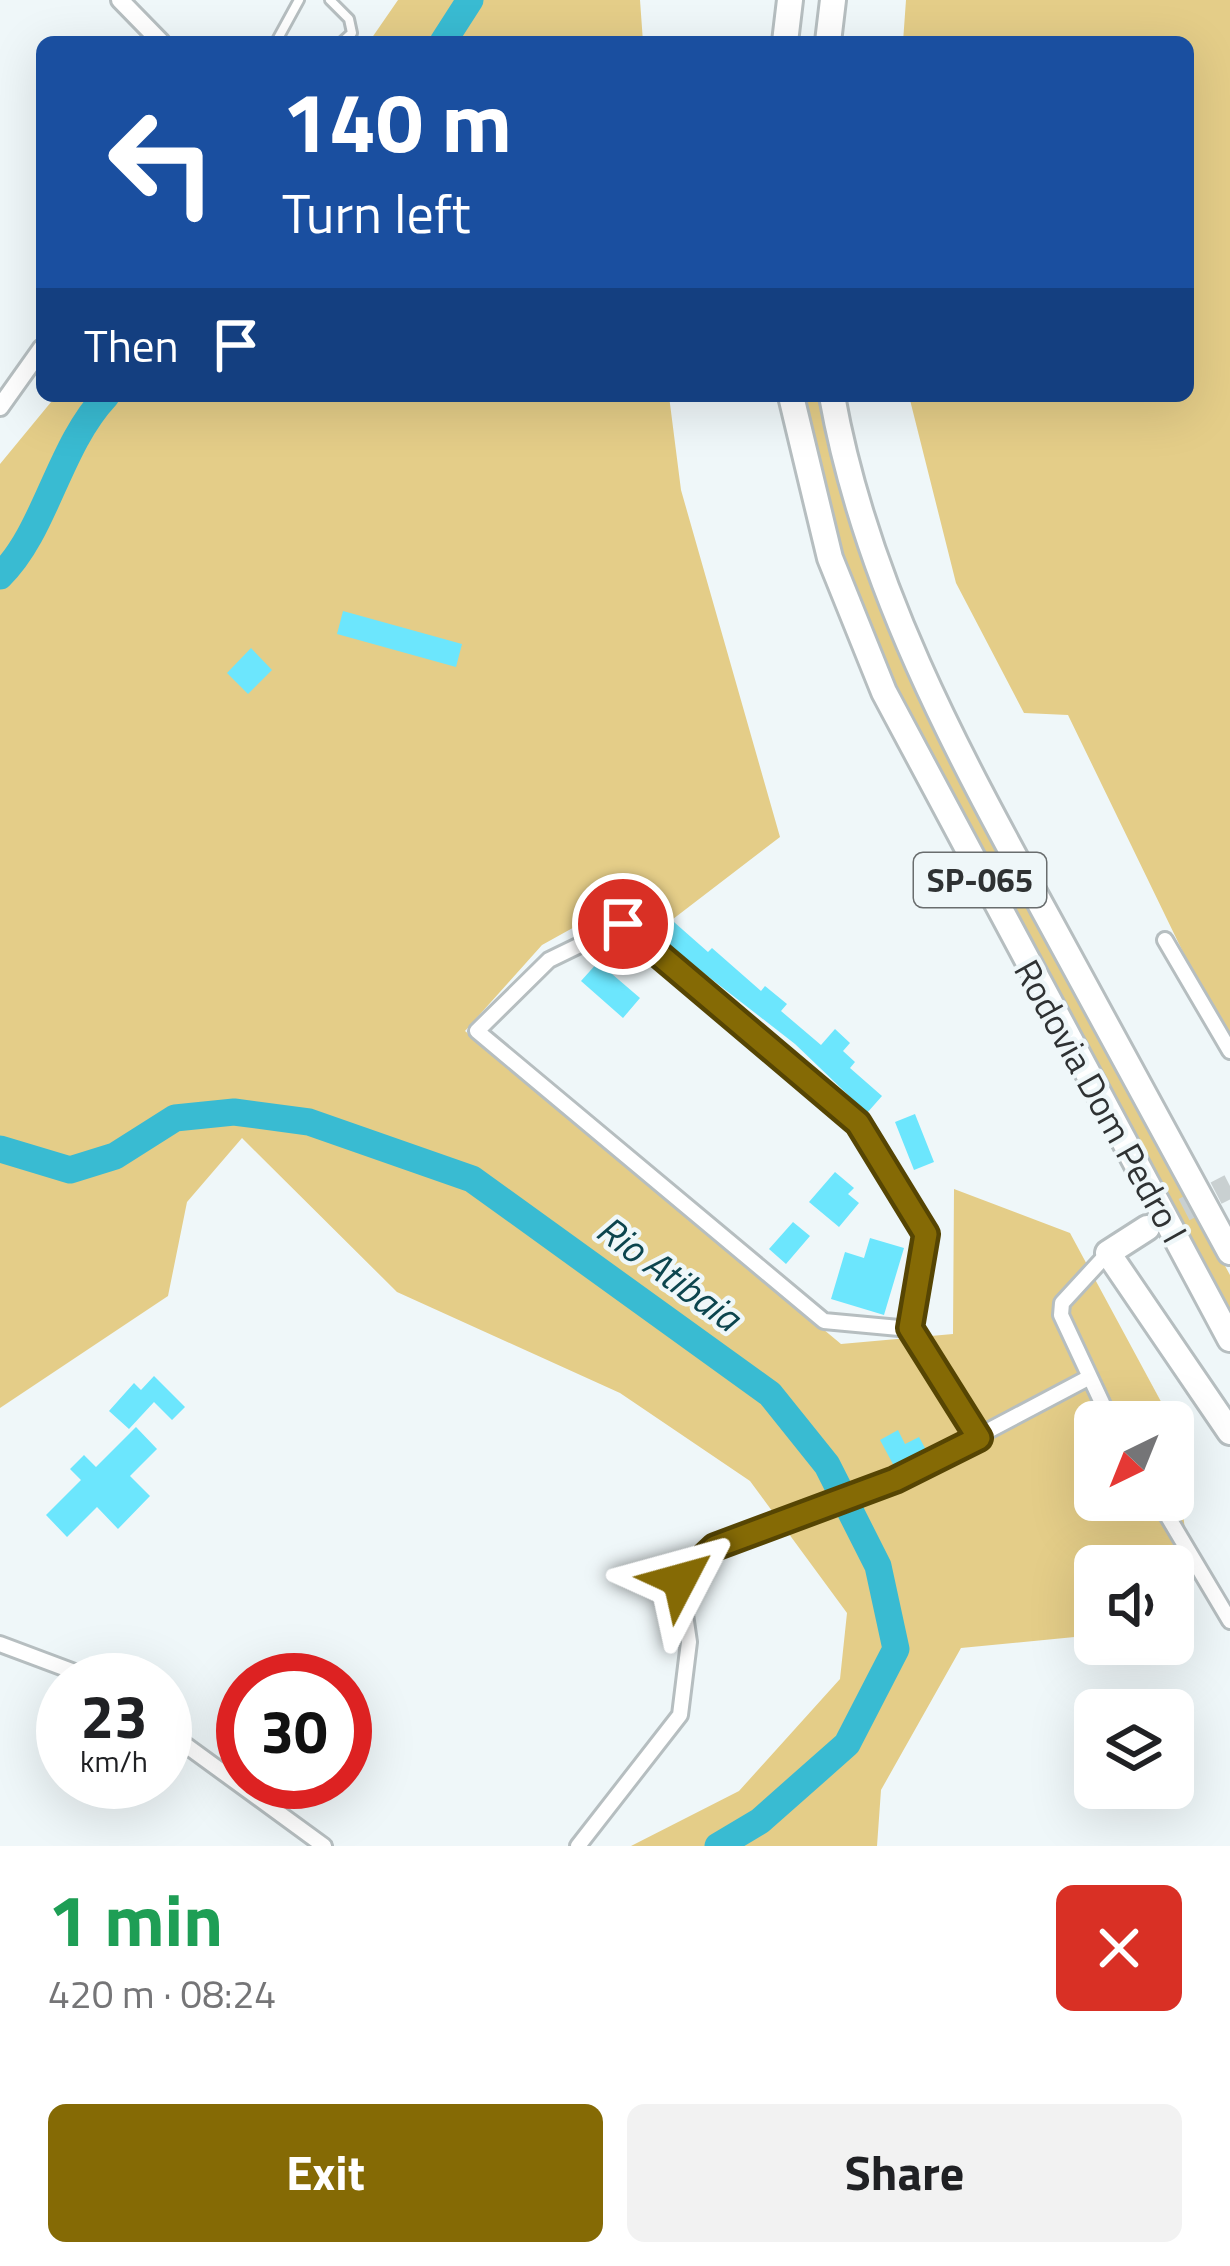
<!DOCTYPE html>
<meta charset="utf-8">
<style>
:root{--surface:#fff;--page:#f2f2f2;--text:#202124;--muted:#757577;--accent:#856a05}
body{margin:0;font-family:"Titillium Web",sans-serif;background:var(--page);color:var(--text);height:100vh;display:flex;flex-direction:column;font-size:45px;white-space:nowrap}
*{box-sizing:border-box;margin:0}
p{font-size:39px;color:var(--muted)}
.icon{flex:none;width:66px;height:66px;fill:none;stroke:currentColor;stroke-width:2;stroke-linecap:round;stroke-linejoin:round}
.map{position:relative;height:1846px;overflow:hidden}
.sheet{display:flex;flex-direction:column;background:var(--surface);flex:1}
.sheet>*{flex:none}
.guide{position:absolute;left:36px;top:36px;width:1158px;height:366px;border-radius:18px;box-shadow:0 12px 48px #0002;background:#1a4fa0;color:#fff;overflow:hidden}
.needle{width:78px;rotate:223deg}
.fabs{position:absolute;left:1074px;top:1401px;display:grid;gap:24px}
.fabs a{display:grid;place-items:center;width:120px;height:120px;border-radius:18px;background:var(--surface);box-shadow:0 12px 48px #0002;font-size:60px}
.speed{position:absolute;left:36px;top:1653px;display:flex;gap:24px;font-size:60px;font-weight:700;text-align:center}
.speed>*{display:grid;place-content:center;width:156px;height:156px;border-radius:50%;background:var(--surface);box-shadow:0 12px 48px #0002;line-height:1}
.speed small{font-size:30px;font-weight:400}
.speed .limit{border:18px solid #d22;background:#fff;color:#111}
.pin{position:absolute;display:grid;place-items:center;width:102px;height:102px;color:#fff;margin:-51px;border:6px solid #fff;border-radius:50%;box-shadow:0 3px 12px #0007}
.me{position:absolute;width:132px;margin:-66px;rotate:51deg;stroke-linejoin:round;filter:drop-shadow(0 0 9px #0008)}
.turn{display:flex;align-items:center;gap:42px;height:252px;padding:0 48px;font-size:54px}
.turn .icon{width:156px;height:156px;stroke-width:2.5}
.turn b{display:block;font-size:84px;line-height:102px}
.then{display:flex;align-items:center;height:114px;padding:0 48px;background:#0003;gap:24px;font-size:45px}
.round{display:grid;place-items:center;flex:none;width:126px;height:126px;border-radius:18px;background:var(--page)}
.overview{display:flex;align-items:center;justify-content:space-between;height:204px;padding:0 48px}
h1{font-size:72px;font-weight:700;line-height:90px;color:#1e9e55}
.primary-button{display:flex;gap:24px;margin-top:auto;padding:24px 48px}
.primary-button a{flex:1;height:138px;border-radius:18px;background:var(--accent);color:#fff;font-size:48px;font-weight:700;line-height:138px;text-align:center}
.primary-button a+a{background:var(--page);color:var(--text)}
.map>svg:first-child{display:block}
</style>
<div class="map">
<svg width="1230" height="1846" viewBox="0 0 1230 1846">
<rect width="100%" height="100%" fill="#eff7f9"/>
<!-- green -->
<path fill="#e4cd88" d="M 398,0 L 640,0 L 643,42 L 369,42 Z
M 906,0 L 1230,0 L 1230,1049 L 1068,715 L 1024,713 L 956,583 L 909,396 L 1188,396 L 1188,42 L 903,42 Z
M 56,396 L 669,396 L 681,490 L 780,837 L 660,929 L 605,910 L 542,945 L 465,1031 L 841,1344 L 953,1334 L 954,1189 L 1070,1233 L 1172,1422 L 1095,1422 L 1095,1500 L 1173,1500 L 1173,1427 L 1194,1608 L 1173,1613 L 1173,1566 L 1095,1566 L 1095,1635 L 961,1648 L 881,1790 L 877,1846 L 631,1846 L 739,1791 L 840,1679 L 847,1613 L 750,1481 L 620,1393 L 397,1292 L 242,1138 L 187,1202 L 168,1296 L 0,1408 L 0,464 Z
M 800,396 L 822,396 L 871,580 L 931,723 L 1230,1275 L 1230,1317 L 942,791 L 849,588 Z"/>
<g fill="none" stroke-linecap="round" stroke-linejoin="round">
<!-- river -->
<path stroke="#39bbd2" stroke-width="27" d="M 443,42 L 470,0
M 0,576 C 46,531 58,447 106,396
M 0,1149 L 70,1170 L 115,1156 L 175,1118 L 234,1112 L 309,1122 L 472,1179 L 770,1394 L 827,1465 L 878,1566 L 896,1649 L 847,1744 L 760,1821 L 718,1846"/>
</g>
<!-- building -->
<path fill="#6ce6fd" d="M 343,611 L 462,644 L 456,667 L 337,634 Z
M 251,648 L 272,670 L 248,694 L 227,673 Z
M 666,915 L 708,952 L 712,948 L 761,991 L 765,986 L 787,1004 L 781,1011 L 821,1045 L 835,1029 L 850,1043 L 843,1051 L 855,1062 L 850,1068 L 882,1096 L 867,1113 L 795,1044 L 651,932 Z
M 598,962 L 640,998 L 623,1018 L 581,981 Z
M 915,1114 L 934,1162 L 914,1170 L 895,1122 Z
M 835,1172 L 854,1188 L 848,1194 L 859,1203 L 839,1227 L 809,1202 Z
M 793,1222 L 810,1236 L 786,1264 L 769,1249 Z
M 870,1238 L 904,1248 L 884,1315 L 831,1299 L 845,1252 L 864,1258 Z
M 154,1376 L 185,1407 L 172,1420 L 154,1402 L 129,1429 L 109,1411 L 134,1383 L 141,1390 Z
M 136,1427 L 157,1449 L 130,1476 L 150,1496 L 118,1529 L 97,1507 L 67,1537 L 46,1515 L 81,1480 L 70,1469 L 84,1455 L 96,1467 Z
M 898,1430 L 905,1444 L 919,1437 L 926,1450 L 894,1466 L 880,1440 Z"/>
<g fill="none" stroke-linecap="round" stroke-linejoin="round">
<!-- motorway-tunnel -->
<path stroke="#c9d0d1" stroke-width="24" stroke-dasharray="24 12" stroke-linecap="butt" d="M 1152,1226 L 1230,1186"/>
<defs>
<path id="service" d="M 330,0 L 349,19 L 352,33 L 342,42
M 276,42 L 299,0"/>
<path id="minor" d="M 1165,940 L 1230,1051
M 1108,1253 L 1062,1303 L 1061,1315 L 1111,1422
M 910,1329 L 824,1321 L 477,1031 L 549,960 L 623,924 L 858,1123 L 926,1234 L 910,1329 L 979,1438
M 1158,1500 L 1230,1621
M 0,1644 L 96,1680
M 165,1730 L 324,1846
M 578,1846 L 680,1715 L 689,1642 L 680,1580 L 715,1547 L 895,1480 L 1088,1378"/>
<path id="tertiary" d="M 120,0 L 161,42
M 0,407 L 42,348"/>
<path id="motorway" d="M 785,42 L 790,0
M 828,42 L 833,0
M 791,396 L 830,558 L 884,692 L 1230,1339
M 832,396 C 866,585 956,750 1047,916 C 1108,1028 1169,1140 1230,1252
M 1147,1228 L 1108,1253 L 1230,1432"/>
</defs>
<!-- service casing -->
<use href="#service" stroke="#b6bec0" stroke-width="14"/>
<!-- minor casing -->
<use href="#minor" stroke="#b6bec0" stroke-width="20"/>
<!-- tertiary casing -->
<use href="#tertiary" stroke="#b6bec0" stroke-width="22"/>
<!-- motorway casing -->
<use href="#motorway" stroke="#b6bec0" stroke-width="30"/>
<!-- service -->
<use href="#service" stroke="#fff" stroke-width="8"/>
<!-- minor -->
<use href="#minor" stroke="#fff" stroke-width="14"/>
<!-- tertiary -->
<use href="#tertiary" stroke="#fff" stroke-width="16"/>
<!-- motorway -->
<use href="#motorway" stroke="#fff" stroke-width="24"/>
</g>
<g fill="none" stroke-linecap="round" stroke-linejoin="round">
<defs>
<path id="route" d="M 623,924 L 858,1123 L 926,1234 L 910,1328 L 979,1438 L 895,1480 L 715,1547 L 680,1580"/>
</defs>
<!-- route casing -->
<use href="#route" stroke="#564503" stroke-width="30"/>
<!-- route -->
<use href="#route" stroke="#856a05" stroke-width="21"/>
</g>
<g text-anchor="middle" stroke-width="9" stroke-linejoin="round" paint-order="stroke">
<!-- shield labels -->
<rect fill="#eff7f9" stroke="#696d6e" stroke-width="3" x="914" y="853" width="132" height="54" rx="9"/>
<g font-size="33" font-weight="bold" fill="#2f3233">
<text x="980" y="892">SP-065</text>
</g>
<!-- street labels -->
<g font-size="36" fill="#2f3233" stroke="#eff7f9">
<text transform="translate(1101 1101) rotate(61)" y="13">Rodovia Dom Pedro I</text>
</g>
<!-- water labels -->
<g font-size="39" font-style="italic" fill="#0c454e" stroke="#eff7f9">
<text transform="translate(669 1273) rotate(36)" y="14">Rio Atibaia</text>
</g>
</g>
</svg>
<div class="fabs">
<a><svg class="needle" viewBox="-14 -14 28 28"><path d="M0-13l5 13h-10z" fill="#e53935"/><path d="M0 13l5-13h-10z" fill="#757577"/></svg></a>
<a><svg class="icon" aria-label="sound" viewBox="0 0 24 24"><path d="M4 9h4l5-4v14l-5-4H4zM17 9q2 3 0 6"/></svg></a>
<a><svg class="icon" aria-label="layers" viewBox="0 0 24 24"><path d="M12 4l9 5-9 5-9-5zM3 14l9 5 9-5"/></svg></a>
</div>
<div class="speed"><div>23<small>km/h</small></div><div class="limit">30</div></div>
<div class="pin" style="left:623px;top:924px;background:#d93025"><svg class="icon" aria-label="arrive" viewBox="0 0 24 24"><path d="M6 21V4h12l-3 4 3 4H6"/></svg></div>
<svg class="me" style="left:680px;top:1580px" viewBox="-20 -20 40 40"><path d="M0-17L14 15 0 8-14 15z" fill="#856a05" stroke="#fff" stroke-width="4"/></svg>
<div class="guide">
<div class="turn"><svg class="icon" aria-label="left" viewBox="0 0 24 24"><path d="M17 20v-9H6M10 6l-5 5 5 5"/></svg><div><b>140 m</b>Turn left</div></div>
<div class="then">Then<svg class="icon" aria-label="arrive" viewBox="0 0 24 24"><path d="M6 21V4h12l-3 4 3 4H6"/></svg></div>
</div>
</div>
<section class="sheet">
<div class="overview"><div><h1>1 min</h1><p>420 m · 08:24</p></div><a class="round" style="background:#d93025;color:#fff"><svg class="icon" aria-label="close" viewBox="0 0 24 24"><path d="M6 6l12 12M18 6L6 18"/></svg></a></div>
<div class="primary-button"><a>Exit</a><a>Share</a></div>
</section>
